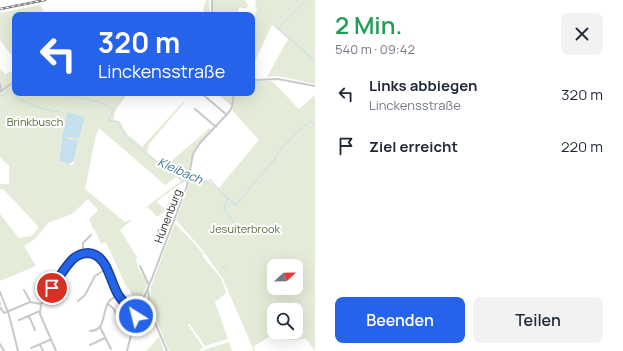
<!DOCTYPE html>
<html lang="de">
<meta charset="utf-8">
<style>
:root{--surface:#fff;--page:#f2f2f3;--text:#1f2937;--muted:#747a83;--accent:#2563eb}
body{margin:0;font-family:Manrope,sans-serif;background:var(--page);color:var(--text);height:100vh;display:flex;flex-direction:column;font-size:15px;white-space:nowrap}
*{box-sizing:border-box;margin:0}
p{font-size:13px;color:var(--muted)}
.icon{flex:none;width:22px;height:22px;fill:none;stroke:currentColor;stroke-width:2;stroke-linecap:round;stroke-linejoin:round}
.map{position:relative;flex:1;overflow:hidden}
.details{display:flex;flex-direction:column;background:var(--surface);width:308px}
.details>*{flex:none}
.banner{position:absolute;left:12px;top:12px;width:243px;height:84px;border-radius:8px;box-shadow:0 4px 16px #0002;background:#2563eb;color:#fff;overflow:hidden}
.needle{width:26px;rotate:68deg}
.tools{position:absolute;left:267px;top:259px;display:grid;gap:8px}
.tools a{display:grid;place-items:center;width:36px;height:36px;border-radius:8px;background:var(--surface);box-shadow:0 4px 16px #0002;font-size:20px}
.pin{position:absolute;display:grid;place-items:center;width:34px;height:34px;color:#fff;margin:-17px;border:2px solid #fff;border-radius:50%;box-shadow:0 1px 4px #0007}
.me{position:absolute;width:44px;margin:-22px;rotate:324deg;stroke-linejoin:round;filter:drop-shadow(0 0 3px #0008)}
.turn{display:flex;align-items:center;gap:14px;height:84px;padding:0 20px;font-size:18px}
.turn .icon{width:52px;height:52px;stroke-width:2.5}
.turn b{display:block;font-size:28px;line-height:34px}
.round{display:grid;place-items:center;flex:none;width:42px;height:42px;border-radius:8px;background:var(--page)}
.summary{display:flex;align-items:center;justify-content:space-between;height:68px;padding:0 20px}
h1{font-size:24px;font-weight:600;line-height:30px;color:#1e9e55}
.button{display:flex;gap:8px;margin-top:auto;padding:8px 20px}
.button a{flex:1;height:46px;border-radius:8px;background:var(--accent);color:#fff;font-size:16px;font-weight:600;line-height:46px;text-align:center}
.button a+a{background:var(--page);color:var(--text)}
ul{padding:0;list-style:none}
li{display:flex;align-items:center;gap:12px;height:52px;padding:0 20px}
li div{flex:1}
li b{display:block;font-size:15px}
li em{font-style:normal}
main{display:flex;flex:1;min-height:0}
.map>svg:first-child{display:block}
</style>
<main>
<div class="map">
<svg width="315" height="351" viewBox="0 0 315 351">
<rect width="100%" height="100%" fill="#fff"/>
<!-- green -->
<path fill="#e4ebd8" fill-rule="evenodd" d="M 206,0 L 209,0 L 210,15 L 202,15 Z
M 213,0 L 244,0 L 248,4 L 246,9 L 239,7 L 237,15 L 213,15 Z
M 256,0 L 315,0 L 315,84 L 278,76 L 267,77 L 288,39 L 272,25 L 252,67 L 252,17 L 255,15 L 257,8 L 255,7 Z
M 40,5 L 46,15 L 15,15 L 15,60 L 0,40 L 0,13 Z
M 0,69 L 5,74 L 15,70 L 15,80 L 0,91 Z
M 252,81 L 272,81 L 299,109 L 315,95 L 315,351 L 306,339 L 294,340 L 269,337 L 254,346 L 255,351 L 254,351 L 223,279 L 204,252 L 176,220 L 187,191 L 191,175 L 211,182 L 219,188 L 259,140 L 232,110 L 233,107 L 216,93 L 252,93 ZM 274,266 L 296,266 L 296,288 L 274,288 ZM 274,310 L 296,310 L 296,332 L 274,332 Z
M 15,82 L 15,93 L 128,93 L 115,111 L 114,120 L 120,122 L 127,134 L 142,147 L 183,102 L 184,103 L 149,144 L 147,153 L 160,163 L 169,163 L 204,133 L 209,128 L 212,130 C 193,150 190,154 187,181 L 180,184 L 157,201 L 163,208 L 174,199 L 167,210 L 157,217 L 148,207 L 145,209 L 145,208 L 181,181 L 176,177 L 165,185 L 99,128 L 96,135 L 85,189 L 125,222 L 133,219 L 120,230 L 137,257 L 136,260 L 138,266 L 138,268 L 148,283 L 138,304 L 125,284 L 106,242 L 101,244 L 95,230 L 94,231 L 89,219 L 98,210 L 88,199 L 72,214 L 48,223 L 36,238 L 24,246 L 36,266 L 0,281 L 0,214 L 19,238 L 32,236 L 38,228 L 38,226 L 3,189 L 0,189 L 0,184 L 9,184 L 9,166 L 0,157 L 0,93 ZM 67,112 L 83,116 L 65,137 L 70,140 L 78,142 L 74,164 L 72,165 L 59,161 L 62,136 Z
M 175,223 L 203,253 L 203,257 L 221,278 L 226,293 L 215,302 L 228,339 L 205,346 L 189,323 L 188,325 L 203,347 L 199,351 L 169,351 L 150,306 L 151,286 Z
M 159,337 L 164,351 L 146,351 Z
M 229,342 L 232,351 L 203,351 L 204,350 Z"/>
<!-- water -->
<path fill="#c3e0ec" d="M 67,112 L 83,116 L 84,120 L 79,138 L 66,137 L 70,140 L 75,139 L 78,142 L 74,161 L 69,164 L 59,161 L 62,137 Z"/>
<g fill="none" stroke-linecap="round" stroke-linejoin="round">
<!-- stream -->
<path stroke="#c3e0ec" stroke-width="1" d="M 280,26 L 305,1
M 278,28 L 315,61
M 54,93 L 75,97
M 0,96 L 4,95 L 15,84
M 15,96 C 29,105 44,110 60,112
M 77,97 L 99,102 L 108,106 L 114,110 L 108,120 L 118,122 L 123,132 L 132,142 L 160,164 L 169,164 L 187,175 L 196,179 L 198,182 L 204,183 L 207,180 L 211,180 L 222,194 L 233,202 L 235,206 L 272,162 L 275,160 C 276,150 301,129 310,121 L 315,125
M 227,198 L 224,209 L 234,223 L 234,228
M 222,267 L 226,266
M 0,301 L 2,309"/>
<!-- minor -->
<path stroke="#c9c9c9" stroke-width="2" d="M 212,0 L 212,15
M 252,80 L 278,79 L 315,86
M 0,84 L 1,91
M 0,92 L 15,81
M 201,93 L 227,115
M 195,109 L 216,127
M 83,254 L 83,243 L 91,235
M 140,266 L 149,285
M 41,287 L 46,296
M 148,288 L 150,311 L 167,351
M 24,290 L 30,301
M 0,292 L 9,315 L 18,351
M 78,301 L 85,295 L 95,276 L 106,269
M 108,304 L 113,308 L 120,320
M 0,308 L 4,313 L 30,302 L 41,304
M 29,316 L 35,330
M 19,320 L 40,311
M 100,327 L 111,349
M 90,331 C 106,331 102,313 108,303 C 110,299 114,297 119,295
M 0,344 L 4,351
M 40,345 L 43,351
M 90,345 L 105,338
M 31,348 L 50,340
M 56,351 L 40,314 L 41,304 L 73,260 C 101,235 108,280 119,296 C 123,302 131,308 137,313
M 127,351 L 136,316 L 152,278 L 187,186 L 193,154 L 200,143 L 230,111 L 232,106 L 234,93"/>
<defs>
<path id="rail" d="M 0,9 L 45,0"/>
</defs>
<!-- rail casing -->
<use href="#rail" stroke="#818181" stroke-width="2.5"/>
<!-- rail -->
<use href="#rail" stroke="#fff" stroke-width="1" stroke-dasharray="3" stroke-linecap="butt"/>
</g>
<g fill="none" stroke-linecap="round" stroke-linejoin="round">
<defs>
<path id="route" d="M 52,288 C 59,278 65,266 74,258 C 78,255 83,253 88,253 C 108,254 110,283 119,296 C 124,304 130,306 138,310 L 136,316"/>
</defs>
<!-- route casing -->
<use href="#route" stroke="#184099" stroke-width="10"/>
<!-- route -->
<use href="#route" stroke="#2563eb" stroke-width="7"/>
</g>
<g text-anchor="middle" stroke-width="4" stroke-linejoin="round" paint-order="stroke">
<!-- park labels -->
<g font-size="11" fill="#546938" stroke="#fff">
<text x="35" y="126">Brinkbusch</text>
<text x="245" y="233">Jesuiterbrook</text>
</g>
<!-- street labels -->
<g font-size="11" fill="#2c2c2c" stroke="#fff">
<text transform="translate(168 216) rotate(-69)" y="4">Hünenburg</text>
</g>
<!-- water labels -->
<g font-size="12" font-style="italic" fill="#387790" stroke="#fff">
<text transform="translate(180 171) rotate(24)" y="4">Kleibach</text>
</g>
</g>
</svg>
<div class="tools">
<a><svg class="needle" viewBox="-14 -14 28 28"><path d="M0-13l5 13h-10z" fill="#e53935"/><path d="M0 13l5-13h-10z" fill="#747a83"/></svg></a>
<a><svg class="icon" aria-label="search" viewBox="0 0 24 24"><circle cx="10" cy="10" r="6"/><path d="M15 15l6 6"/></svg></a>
</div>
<div class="pin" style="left:52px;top:288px;background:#d93025"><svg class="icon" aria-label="arrive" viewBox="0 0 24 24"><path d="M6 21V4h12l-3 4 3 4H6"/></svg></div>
<svg class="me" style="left:136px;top:316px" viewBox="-20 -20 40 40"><circle r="17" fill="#2563eb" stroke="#fff" stroke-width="3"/><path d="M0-11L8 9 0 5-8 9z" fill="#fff"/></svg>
<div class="banner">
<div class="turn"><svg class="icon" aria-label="left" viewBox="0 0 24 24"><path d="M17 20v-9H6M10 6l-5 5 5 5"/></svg><div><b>320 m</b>Linckensstraße</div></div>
</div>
</div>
<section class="details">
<div class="summary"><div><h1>2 Min.</h1><p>540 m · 09:42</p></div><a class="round"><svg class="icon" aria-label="close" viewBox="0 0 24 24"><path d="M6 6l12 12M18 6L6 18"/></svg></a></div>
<ul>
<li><svg class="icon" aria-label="left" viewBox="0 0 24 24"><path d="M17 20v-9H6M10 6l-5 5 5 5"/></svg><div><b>Links abbiegen</b><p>Linckensstraße</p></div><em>320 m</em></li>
<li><svg class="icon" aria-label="arrive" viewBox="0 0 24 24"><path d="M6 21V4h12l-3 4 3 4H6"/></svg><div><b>Ziel erreicht</b></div><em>220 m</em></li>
</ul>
<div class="button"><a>Beenden</a><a>Teilen</a></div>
</section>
</main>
